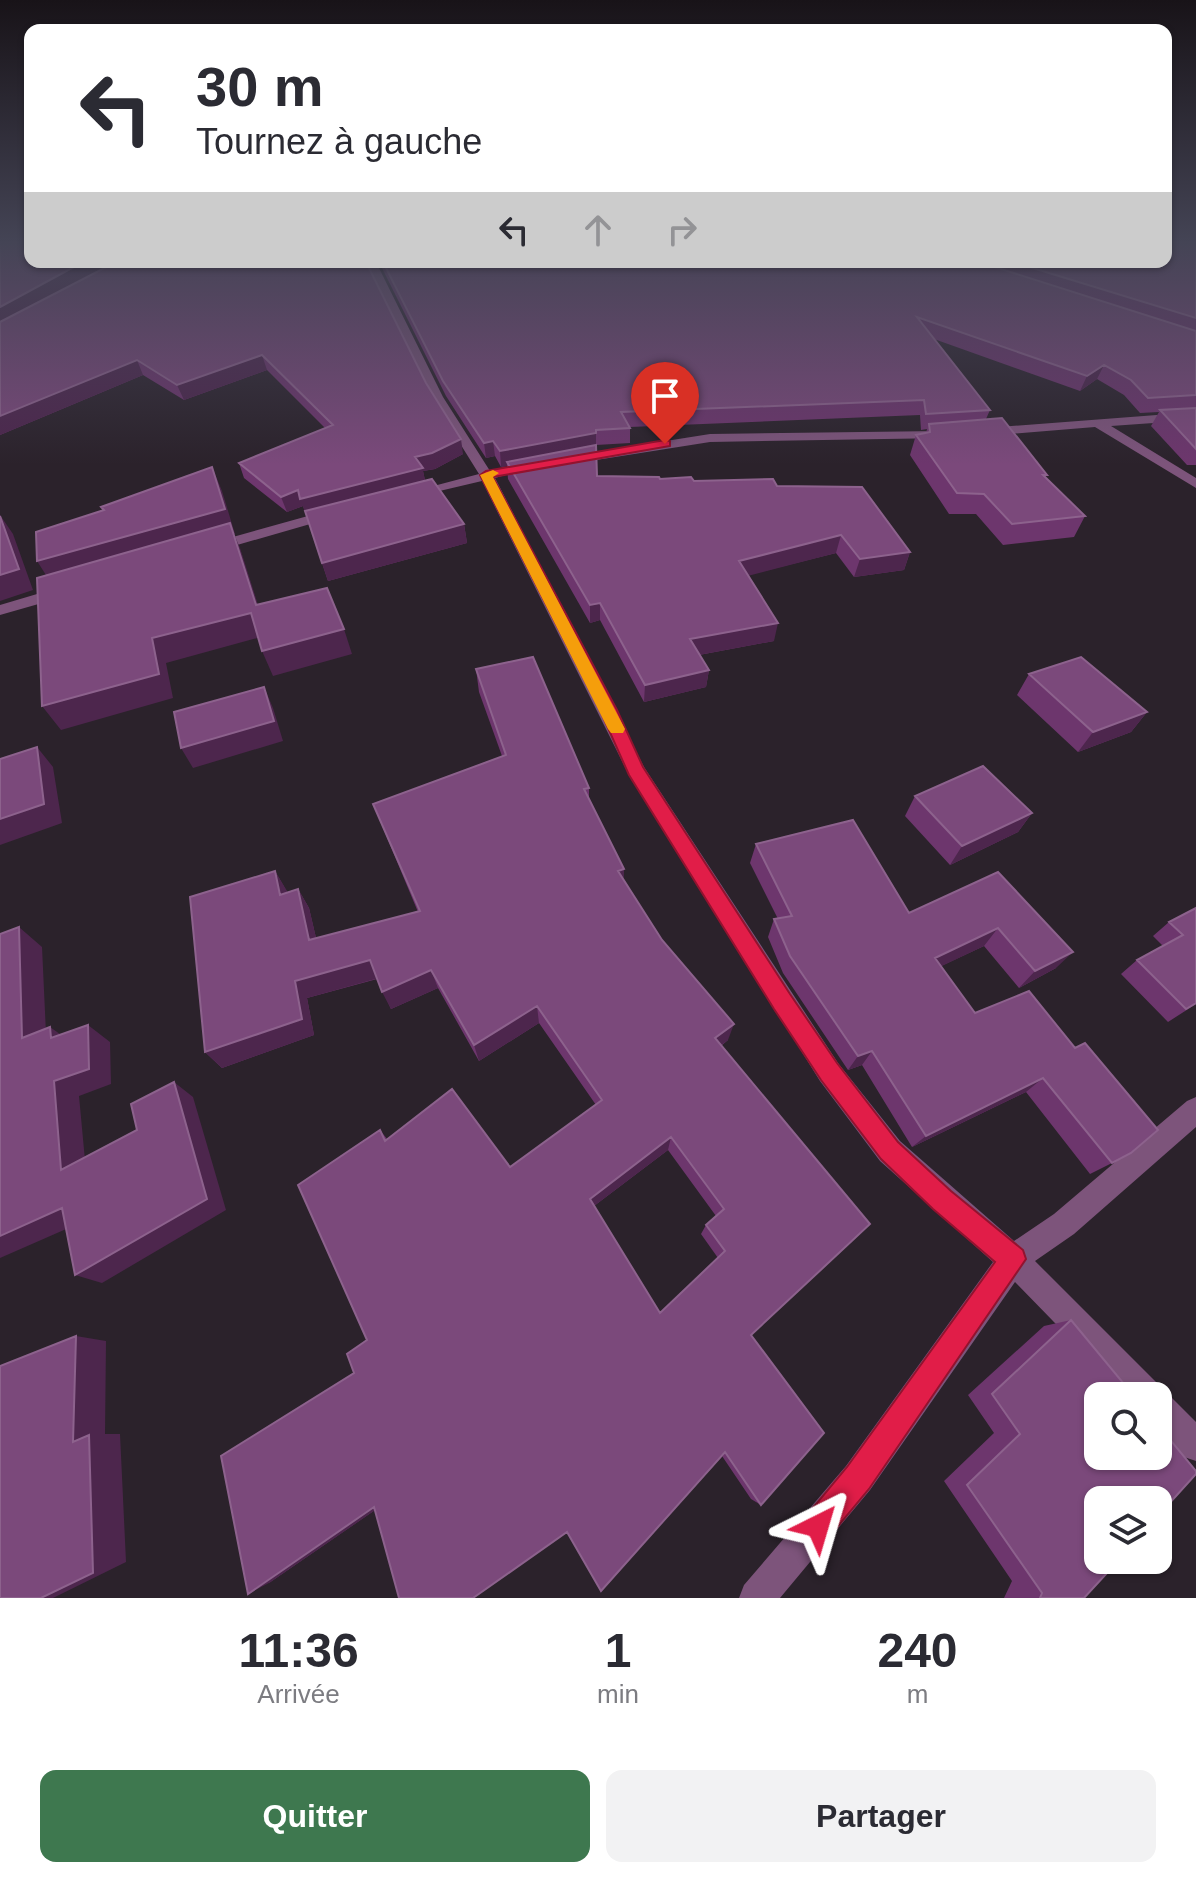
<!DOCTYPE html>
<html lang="fr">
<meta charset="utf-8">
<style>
:root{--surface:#fff;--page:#f2f2f3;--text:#2b2b33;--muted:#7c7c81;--accent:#3e784f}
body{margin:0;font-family:Helvetica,sans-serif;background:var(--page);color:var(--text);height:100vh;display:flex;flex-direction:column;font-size:30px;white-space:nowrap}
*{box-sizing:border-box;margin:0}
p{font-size:26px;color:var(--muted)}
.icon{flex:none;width:44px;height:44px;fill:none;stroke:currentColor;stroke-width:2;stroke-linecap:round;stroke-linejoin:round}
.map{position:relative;height:1598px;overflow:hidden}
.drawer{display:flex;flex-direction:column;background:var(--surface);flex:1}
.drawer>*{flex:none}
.hud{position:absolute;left:24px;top:24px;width:1148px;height:244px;border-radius:16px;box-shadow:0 2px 6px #0004;background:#fff;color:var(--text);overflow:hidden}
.controls{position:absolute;left:1084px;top:1382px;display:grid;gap:16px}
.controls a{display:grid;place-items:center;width:88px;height:88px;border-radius:16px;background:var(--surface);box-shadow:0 2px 6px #0004;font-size:40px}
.pin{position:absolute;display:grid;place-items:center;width:68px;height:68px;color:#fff;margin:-82px -34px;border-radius:50% 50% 50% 0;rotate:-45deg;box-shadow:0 0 8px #0007}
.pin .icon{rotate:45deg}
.me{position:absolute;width:88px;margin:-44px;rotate:40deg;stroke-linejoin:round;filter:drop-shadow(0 0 6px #0008)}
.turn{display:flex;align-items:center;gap:28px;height:168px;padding:0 40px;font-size:36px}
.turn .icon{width:104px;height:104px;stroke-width:2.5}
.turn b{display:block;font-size:56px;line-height:68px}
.lanes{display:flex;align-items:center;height:76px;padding:0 40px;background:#0003;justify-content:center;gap:40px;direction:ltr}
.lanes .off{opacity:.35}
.eta{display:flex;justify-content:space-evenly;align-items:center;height:136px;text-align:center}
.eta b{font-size:48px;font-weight:700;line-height:56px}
.primary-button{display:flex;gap:16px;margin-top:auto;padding:16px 40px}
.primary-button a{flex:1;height:92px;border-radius:16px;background:var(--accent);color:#fff;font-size:32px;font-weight:700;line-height:92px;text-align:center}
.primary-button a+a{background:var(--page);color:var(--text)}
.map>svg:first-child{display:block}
</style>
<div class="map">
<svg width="1196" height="1598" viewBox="0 0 1196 1598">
<rect width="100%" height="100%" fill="#2b222b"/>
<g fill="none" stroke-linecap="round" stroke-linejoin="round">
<!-- street -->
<path fill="#7d547b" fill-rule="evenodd" d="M 366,262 L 376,262 L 443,397 L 490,471 L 535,461 L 542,465 L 495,478 L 644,767 L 838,1063 L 900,1141 L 1014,1241 L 1054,1214 L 1187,1101 L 1196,1097 L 1196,1127 L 1074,1234 L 1035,1261 L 1159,1385 L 1162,1392 L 1169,1395 L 1196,1422 L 1196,1461 L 1184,1457 L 1158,1429 L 1158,1396 L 1126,1396 L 1015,1282 L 870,1490 L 780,1598 L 739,1598 L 744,1585 L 846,1466 L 993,1262 L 880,1161 L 820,1081 L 629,775 L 482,481 L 414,497 L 407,493 L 479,474 L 431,397 Z
M 1196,412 L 1196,420 L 1111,426 L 1196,478 L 1196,488 L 1095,427 L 985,436 L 979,432 L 985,428 Z
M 941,431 L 947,435 L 946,438 L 710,442 L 571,464 L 564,460 L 571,456 L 710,434 Z
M 333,509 L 338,510 L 338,516 L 213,552 L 205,547 L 208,544 Z
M 64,586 L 72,591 L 70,595 L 0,615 L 0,605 Z"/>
</g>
<!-- wall -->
<path fill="#6d366d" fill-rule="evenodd" d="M 0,241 L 30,262 L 366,262 L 426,383 L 463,454 L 435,469 L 423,471 L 425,481 L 464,524 L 467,543 L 328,581 L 303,506 L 287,512 L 244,478 L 239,463 L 325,428 L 267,370 L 184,400 L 143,375 L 0,435 Z
M 1196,241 L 1196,465 L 1187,465 L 1151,426 L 1159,412 L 1140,413 L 1124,395 L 1097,379 L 1080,391 L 934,339 L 990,410 L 986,419 L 1047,475 L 1045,477 L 1085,516 L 1074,537 L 1003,545 L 976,514 L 949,514 L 910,455 L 916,435 L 926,433 L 927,429 L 921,430 L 920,415 L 630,427 L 630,443 L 596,445 L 597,476 L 777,486 L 910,552 L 904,570 L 854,577 L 836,553 L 748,575 L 774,641 L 699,655 L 709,670 L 706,687 L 644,702 L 600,620 L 590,623 L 508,479 L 507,466 L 501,467 L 495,456 L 486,458 L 446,396 L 379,262 L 1166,262 Z
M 476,669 L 589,788 L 589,799 L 624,869 L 623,880 L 728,1040 L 721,1046 L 751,1335 L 761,1505 L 751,1499 L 722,1456 L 567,1532 L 375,1510 L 269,1583 L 367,1340 L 380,1130 L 387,1139 L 510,1167 L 596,1105 L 539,1023 L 479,1061 L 438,988 L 391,1009 L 377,979 L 307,998 L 314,1035 L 222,1068 L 205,1052 L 275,871 L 287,892 L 298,889 L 309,908 L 316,938 L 418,912 L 373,804 L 502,756 L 479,692 ZM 668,1150 L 716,1216 L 706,1225 L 701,1234 L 718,1258 L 660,1313 L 594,1206 Z
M 1029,674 L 1147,712 L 1131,732 L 1078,752 L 1017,695 Z
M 915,796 L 1032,813 L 1018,832 L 950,865 L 905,816 Z
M 756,844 L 909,913 L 998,872 L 1056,968 L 1019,988 L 984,946 L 941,966 L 975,1013 L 1029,991 L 1112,1163 L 1090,1174 L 1026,1092 L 912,1147 L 862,1065 L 848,1070 L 783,973 L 768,937 L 774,919 L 778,919 L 750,863 Z
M 1196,908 L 1196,1004 L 1168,1022 L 1121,974 L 1137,960 L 1163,946 L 1153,936 L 1169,922 Z
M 1071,1320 L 1084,1598 L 1004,1598 L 1012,1581 L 944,1481 L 994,1433 L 968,1395 L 1044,1326 Z"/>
<!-- shaded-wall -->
<path fill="#4d264d" d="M 83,262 L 118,262 L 93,273 L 0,326 L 0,307 Z
M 262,355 L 267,370 L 184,400 L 177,385 Z
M 137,360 L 143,375 L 0,435 L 0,416 Z
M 1104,365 L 1097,379 L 1080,391 L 1087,376 Z
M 596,433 L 596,448 L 507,462 L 507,466 L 501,467 L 500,451 Z
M 461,439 L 463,454 L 435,469 L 423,471 L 426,484 L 306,514 L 300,499 L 415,457 Z
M 493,441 L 495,456 L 486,458 L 484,443 Z
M 212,467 L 222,491 L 235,534 L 234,534 L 240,548 L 266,630 L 256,605 L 53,586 L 37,561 Z
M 298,490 L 303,506 L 287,512 L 281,497 Z
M 0,515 L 13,534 L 33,590 L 0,601 Z
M 464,524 L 467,543 L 328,581 L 322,563 Z
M 841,535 L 836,553 L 736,579 L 739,561 Z
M 910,552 L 904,570 L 854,577 L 860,559 Z
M 600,603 L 600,620 L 590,623 L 590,605 Z
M 251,613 L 261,637 L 166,663 L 173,698 L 61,730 L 42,706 L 152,638 Z
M 778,623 L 774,641 L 688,657 L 690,639 Z
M 344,629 L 352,654 L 273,676 L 262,651 Z
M 709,670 L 706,687 L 644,702 L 645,685 Z
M 264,687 L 273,708 L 283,741 L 193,768 L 181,748 Z
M 1147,712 L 1131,732 L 1078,752 L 1093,732 Z
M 37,747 L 53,767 L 62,823 L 0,845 L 0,819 Z
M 1032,813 L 1018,832 L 950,865 L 962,846 Z
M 624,869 L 623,889 L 618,871 Z
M 275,871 L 287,891 L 292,915 L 280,895 Z
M 298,889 L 309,908 L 321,959 L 309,940 Z
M 19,927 L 42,947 L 47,1055 L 22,1038 Z
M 998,928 L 984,946 L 923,975 L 935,958 Z
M 1073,952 L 1056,968 L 1019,988 L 1035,971 Z
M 370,960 L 379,978 L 307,998 L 314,1035 L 222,1068 L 205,1052 L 295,981 Z
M 431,970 L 438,988 L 391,1009 L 382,992 Z
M 537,1006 L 539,1023 L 479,1061 L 474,1045 Z
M 734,1024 L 728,1040 L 710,1054 L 715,1038 Z
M 88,1025 L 110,1042 L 111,1084 L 79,1096 L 87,1182 L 61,1170 L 54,1081 Z
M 50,1027 L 74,1044 L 51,1038 Z
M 872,1051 L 862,1065 L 848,1070 L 858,1056 Z
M 1043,1078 L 1026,1092 L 912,1147 L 926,1136 Z
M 174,1082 L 193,1097 L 226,1210 L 102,1283 L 75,1275 Z
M 671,1137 L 668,1150 L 590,1209 L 590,1199 Z
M 62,1208 L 89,1219 L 0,1258 L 0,1236 Z
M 76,1336 L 106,1341 L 105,1434 L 120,1434 L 126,1562 L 53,1598 L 41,1598 L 73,1442 Z
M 387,1502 L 269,1583 L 248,1594 L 374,1507 Z"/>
<!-- building -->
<path fill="#7b497b" stroke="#8d628d" stroke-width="2" fill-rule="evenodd" d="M 0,241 L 30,241 L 30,262 L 83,262 L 0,307 Z
M 1166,241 L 1196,241 L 1196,318 L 1013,262 L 1166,262 Z
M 116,262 L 366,262 L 426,383 L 461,439 L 432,453 L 415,457 L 423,468 L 300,499 L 298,490 L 281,497 L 239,463 L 333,425 L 262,355 L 177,385 L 137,360 L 0,416 L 0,322 Z
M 383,262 L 979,262 L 1196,331 L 1196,395 L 1148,398 L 1131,380 L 1104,365 L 1087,376 L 917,317 L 990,410 L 926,414 L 924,400 L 621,412 L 630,428 L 596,430 L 596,433 L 500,451 L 493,441 L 484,443 L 443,381 Z
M 1196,408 L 1196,449 L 1160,410 Z
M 1002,418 L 1047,475 L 1043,475 L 1085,516 L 1012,524 L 984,494 L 957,493 L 916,435 L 930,432 L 929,424 Z
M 596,445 L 597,476 L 659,477 L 660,479 L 691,477 L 694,481 L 773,479 L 777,486 L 862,487 L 910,552 L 860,559 L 841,535 L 739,561 L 778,623 L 690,639 L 709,670 L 645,685 L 600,603 L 590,605 L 507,462 Z
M 212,467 L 225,509 L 37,561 L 36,532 L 104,510 L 101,507 Z
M 432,479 L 464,524 L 322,563 L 305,511 Z
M 0,516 L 19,569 L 0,575 Z
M 230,523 L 256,605 L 327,588 L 344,629 L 262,651 L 251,613 L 152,638 L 159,674 L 42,706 L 37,578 Z
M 533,657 L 589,788 L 584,789 L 624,869 L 618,871 L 662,940 L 734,1024 L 715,1038 L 870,1224 L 751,1335 L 824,1433 L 761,1505 L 725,1452 L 601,1591 L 567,1532 L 473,1598 L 399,1598 L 374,1507 L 248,1594 L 221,1456 L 354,1373 L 347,1354 L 367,1340 L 298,1185 L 380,1130 L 385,1141 L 452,1089 L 510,1167 L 602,1100 L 537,1006 L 474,1045 L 431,970 L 382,992 L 370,960 L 295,981 L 302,1019 L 205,1052 L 190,897 L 275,871 L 280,895 L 298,889 L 309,940 L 420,911 L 373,804 L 506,755 L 476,669 ZM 671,1137 L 724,1209 L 706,1225 L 725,1251 L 660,1313 L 590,1199 Z
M 1081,657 L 1147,712 L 1093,732 L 1029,674 Z
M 264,687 L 274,721 L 181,748 L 174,712 Z
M 37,747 L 44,804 L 0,819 L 0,759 Z
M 983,766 L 1032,813 L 962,846 L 915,796 Z
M 853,820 L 909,913 L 998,872 L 1073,952 L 1035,971 L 998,928 L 935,958 L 975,1013 L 1029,991 L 1075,1048 L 1085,1043 L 1158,1130 L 1131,1153 L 1112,1163 L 1043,1078 L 926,1136 L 872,1051 L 858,1056 L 790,956 L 774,919 L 792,916 L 756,844 Z
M 1196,908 L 1196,1003 L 1186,1009 L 1137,960 L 1183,935 L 1169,922 Z
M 19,927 L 22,1038 L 50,1027 L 51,1038 L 88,1025 L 89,1069 L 54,1081 L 61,1170 L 137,1130 L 131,1104 L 174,1082 L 207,1199 L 75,1275 L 62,1208 L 0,1236 L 0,934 Z
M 1071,1320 L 1134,1396 L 1098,1396 L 1098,1456 L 1158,1456 L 1158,1425 L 1196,1471 L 1196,1474 L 1158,1516 L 1158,1500 L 1098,1500 L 1098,1560 L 1119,1560 L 1084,1598 L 1040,1598 L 1042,1593 L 967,1485 L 1020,1434 L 992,1394 Z
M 76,1336 L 73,1442 L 89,1435 L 93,1573 L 41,1598 L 0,1598 L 0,1366 Z"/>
<!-- sky -->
<linearGradient id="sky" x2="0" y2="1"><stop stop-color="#181318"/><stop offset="0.52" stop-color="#445"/><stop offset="1" stop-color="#445" stop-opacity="0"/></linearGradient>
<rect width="1196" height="465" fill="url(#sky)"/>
<!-- route -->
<path fill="#e11d48" stroke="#92132f" stroke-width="2" d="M 665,440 L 670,441 L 670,446 L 493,477 L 617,710 L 643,767 L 790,994 L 837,1063 L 898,1142 L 951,1191 L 1023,1250 L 1026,1259 L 869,1489 L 829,1537 L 818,1542 L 807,1537 L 802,1526 L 807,1515 L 847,1467 L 995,1262 L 933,1209 L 881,1159 L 821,1080 L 774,1009 L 629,775 L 600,710 L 480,475 L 486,471 Z"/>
<!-- slow -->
<path fill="#f59e0b" d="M 493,470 L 499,473 L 493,477 L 625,729 L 623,733 L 611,733 L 608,729 L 480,475 Z"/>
</svg>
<div class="controls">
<a><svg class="icon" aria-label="search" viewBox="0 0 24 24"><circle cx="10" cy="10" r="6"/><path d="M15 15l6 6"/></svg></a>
<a><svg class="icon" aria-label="layers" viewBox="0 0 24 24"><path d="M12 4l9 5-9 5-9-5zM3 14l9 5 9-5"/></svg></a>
</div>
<div class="pin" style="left:665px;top:444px;background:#d93025"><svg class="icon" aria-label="arrive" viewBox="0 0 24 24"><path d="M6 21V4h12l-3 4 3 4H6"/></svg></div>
<svg class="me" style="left:818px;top:1526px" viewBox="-20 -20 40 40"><path d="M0-17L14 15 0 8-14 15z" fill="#e11d48" stroke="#fff" stroke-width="4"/></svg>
<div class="hud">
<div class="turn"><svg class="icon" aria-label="left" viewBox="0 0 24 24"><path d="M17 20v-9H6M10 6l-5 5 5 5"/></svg><div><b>30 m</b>Tournez à gauche</div></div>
<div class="lanes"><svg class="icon" aria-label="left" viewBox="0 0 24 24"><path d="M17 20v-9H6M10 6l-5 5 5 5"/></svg><svg class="icon off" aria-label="ahead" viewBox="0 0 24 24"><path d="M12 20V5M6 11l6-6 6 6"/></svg><svg class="icon off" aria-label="right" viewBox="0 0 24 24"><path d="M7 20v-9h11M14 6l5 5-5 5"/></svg></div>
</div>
</div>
<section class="drawer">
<div class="eta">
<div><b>11:36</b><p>Arrivée</p></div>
<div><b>1</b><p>min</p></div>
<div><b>240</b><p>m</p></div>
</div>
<div class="primary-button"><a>Quitter</a><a>Partager</a></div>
</section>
